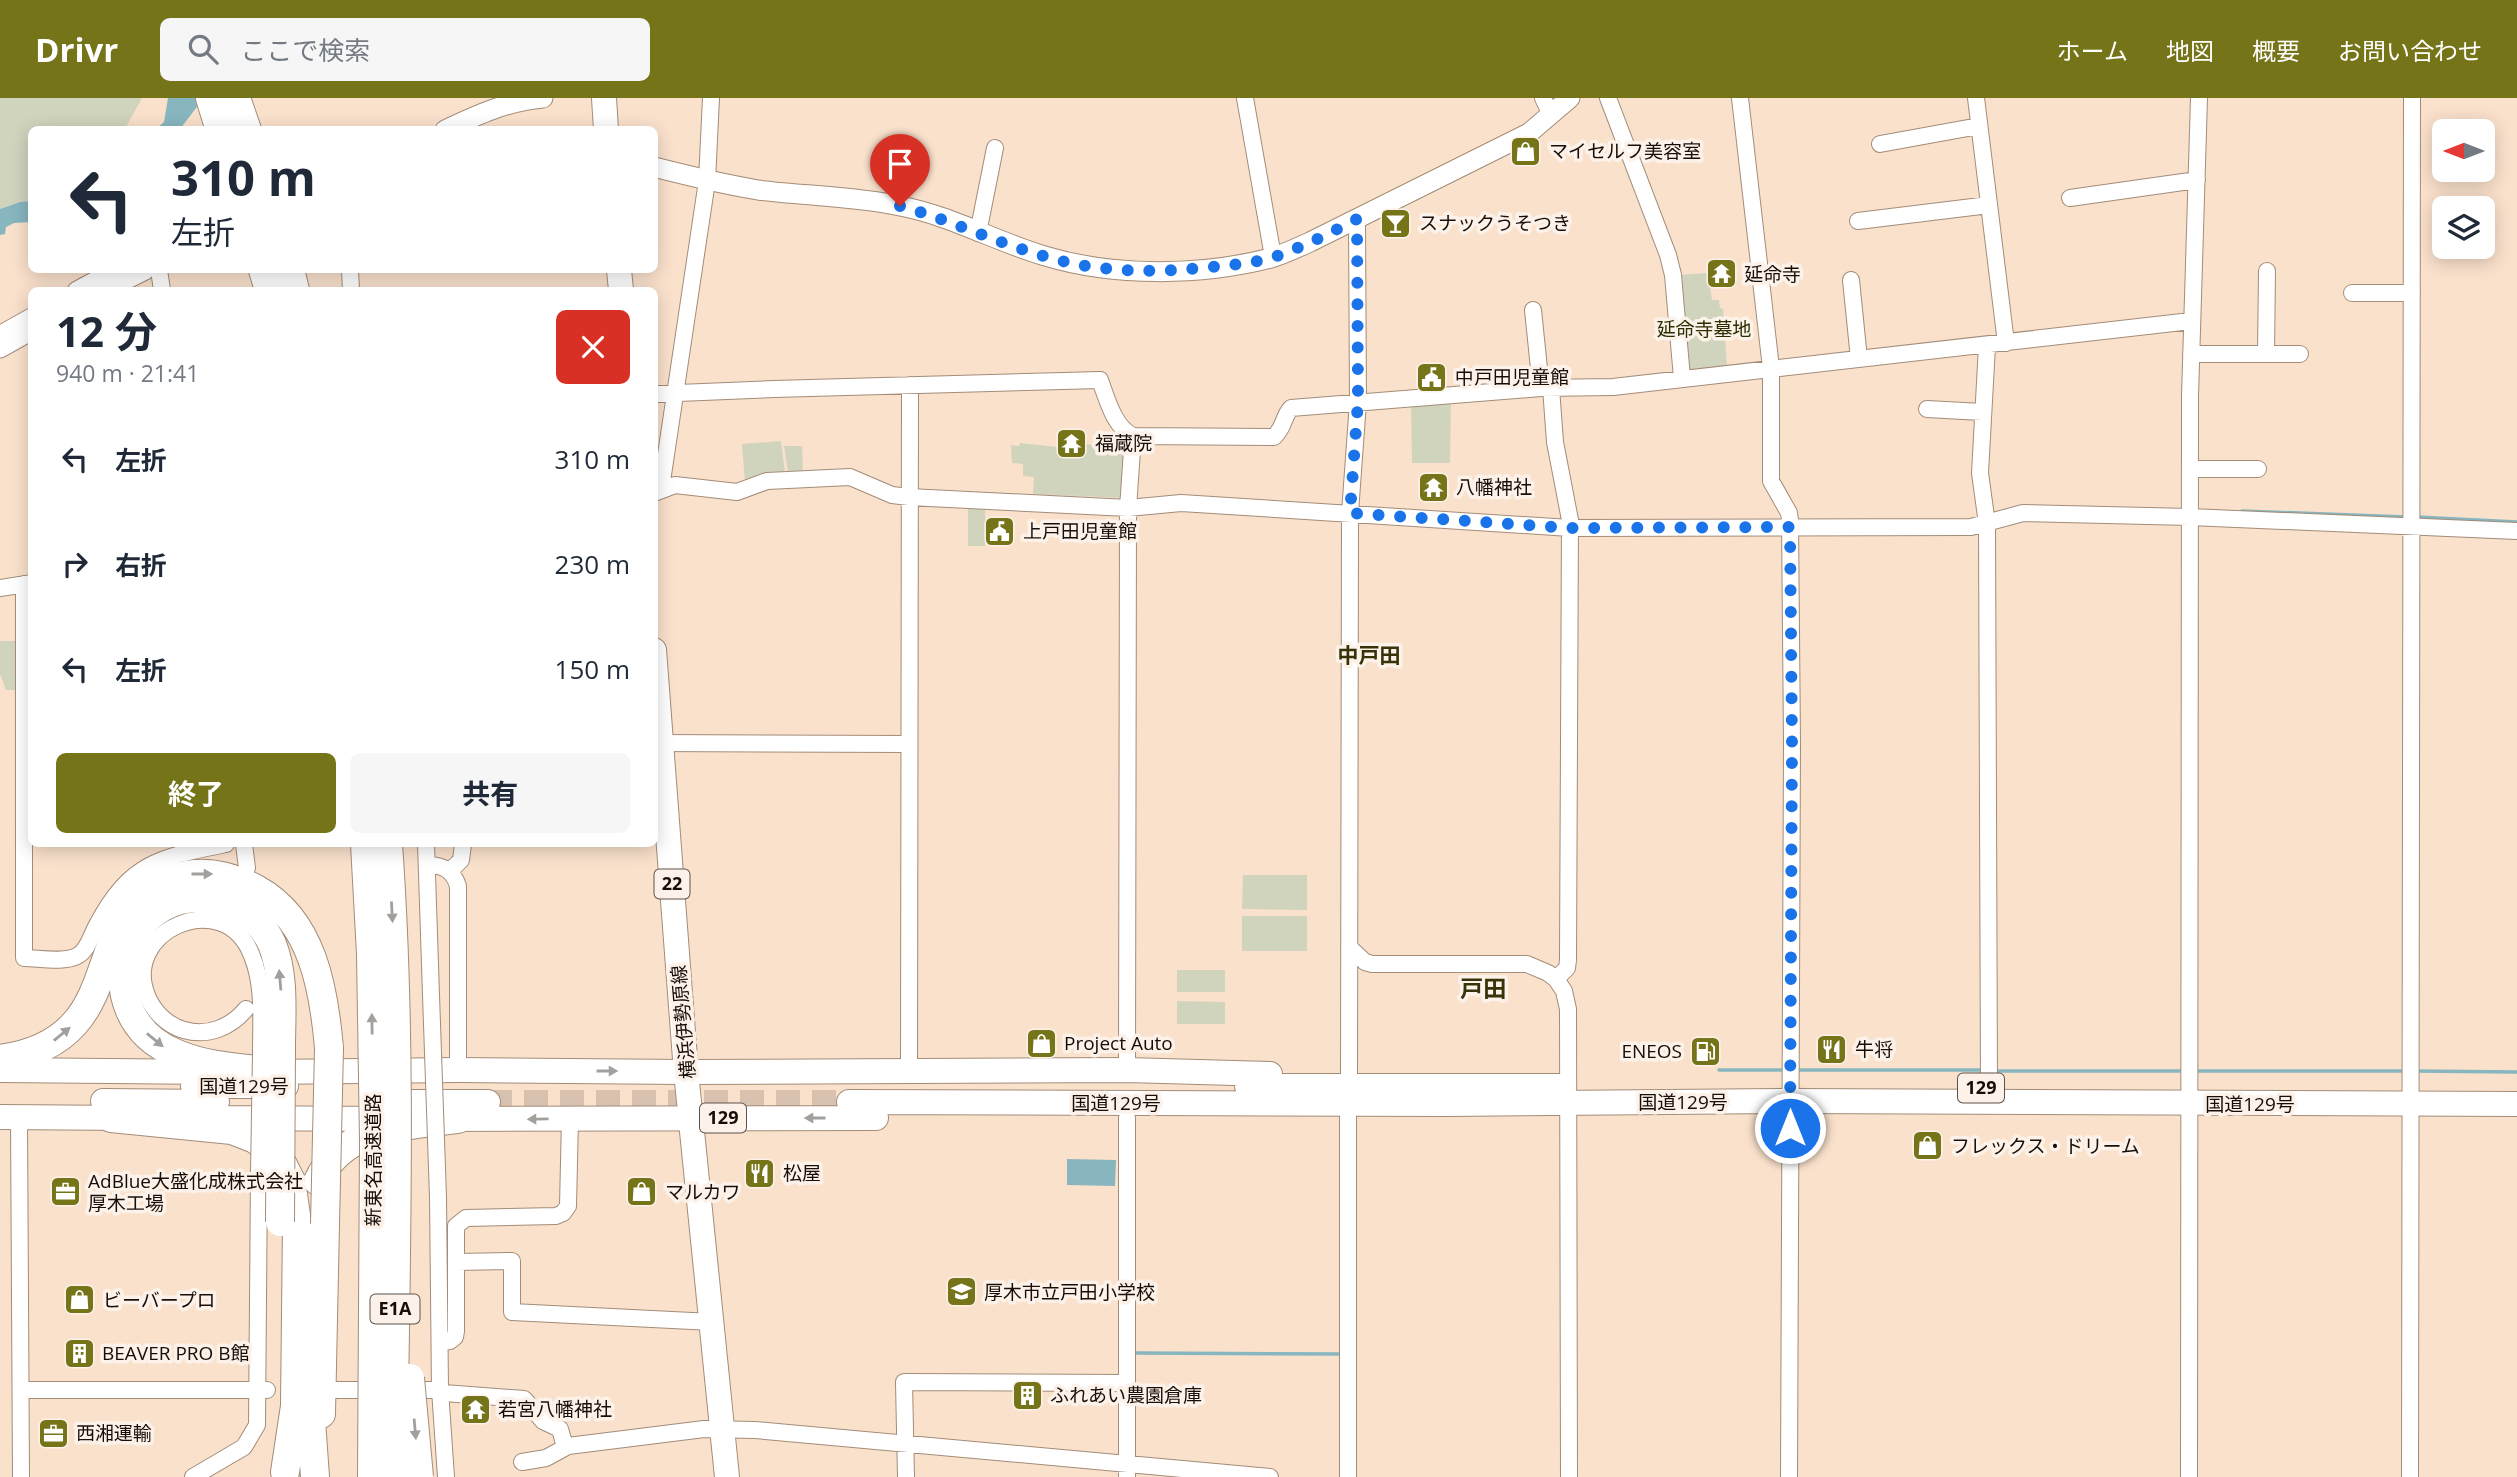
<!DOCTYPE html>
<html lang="ja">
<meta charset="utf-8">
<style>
:root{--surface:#fff;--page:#f6f6f7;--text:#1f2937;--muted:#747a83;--accent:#767418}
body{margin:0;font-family:"Open Sans","Noto Sans JP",sans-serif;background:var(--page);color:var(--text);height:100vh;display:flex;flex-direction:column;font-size:26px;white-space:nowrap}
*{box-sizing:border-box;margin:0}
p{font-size:23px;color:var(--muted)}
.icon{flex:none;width:38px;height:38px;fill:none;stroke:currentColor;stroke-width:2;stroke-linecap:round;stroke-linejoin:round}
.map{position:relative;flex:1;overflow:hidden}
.panel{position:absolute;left:28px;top:189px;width:630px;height:560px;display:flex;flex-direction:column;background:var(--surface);border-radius:10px;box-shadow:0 4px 18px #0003}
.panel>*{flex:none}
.banner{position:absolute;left:28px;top:28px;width:630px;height:147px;border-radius:10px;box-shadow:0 4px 18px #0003;background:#fff;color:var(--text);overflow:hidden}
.needle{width:46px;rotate:270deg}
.tools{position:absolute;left:2432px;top:21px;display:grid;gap:14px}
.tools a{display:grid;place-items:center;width:63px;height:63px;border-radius:10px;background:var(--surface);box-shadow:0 4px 18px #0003;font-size:35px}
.pin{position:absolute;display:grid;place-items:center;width:60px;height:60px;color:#fff;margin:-72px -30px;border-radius:50% 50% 50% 0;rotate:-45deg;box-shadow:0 0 7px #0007}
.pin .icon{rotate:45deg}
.me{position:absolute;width:77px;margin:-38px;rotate:0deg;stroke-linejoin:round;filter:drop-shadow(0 0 5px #0008)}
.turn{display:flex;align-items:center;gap:24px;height:147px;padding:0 28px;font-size:32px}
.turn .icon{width:91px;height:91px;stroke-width:2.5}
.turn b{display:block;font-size:49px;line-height:60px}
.round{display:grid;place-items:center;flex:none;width:74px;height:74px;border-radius:10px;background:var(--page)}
.summary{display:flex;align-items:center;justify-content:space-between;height:119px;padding:0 28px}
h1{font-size:42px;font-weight:700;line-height:52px}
.action{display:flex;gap:14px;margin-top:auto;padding:14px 28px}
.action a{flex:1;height:80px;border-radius:10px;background:var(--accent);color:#fff;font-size:28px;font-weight:700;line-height:80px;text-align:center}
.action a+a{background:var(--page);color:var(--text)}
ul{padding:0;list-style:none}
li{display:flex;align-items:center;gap:21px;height:105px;padding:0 28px}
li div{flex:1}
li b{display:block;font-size:26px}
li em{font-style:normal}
header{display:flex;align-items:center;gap:42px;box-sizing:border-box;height:98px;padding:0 35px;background:var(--accent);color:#fff}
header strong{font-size:33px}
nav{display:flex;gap:38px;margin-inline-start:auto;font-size:24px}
.search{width:490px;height:63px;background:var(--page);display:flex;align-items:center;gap:18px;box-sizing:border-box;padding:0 24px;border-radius:10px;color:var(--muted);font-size:26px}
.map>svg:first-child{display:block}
</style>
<header>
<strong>Drivr</strong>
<div class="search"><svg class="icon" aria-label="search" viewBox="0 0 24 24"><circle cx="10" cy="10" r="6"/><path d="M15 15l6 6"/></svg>ここで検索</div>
<nav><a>ホーム</a><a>地図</a><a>概要</a><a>お問い合わせ</a></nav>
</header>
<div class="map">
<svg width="2517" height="1379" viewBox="0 0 2517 1379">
<rect width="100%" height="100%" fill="#fae1cc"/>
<!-- green -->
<path fill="#d0d4bd" d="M 0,0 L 142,0 L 125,31 L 32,32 L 31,103 L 20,104 L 0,111 Z
M 1708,175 L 1712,202 L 1719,202 L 1720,210 L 1723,211 L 1727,270 L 1688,274 L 1679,177 Z
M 1451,300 L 1450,365 L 1412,365 L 1411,304 Z
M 1061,342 C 1078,344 1094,348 1111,349 L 1111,345 L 1129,345 L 1126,400 L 1033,396 L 1034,379 L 1023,378 L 1023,366 L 1012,365 L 1011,347 L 1019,348 L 1020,345 L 1057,349 Z
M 781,343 L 785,375 L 745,385 L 742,346 Z
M 784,348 L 802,348 L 803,374 L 788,374 Z
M 968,407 L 985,407 L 985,448 L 968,448 Z
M 0,543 L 17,543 L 17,592 L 6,592 L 0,576 Z
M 1243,777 L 1307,777 L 1307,812 L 1242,811 Z
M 1242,818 L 1307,818 L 1307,853 L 1242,853 Z
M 1177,872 L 1225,872 L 1225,894 L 1177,894 Z
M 1177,903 L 1225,904 L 1225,926 L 1177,926 Z"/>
<!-- water -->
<path fill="#87b6bf" d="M 168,0 L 199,0 L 200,5 L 180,31 L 155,32 L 164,24 Z
M 31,103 L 31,124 L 14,125 L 6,129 L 5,136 L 0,137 L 0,111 L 20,104 Z
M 1067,1061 L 1116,1062 L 1115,1088 L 1067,1087 Z"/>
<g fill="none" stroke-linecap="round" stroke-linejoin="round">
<!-- stream -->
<path stroke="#87b6bf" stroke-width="3.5" d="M 2242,413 L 2406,419
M 2417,419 L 2517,424
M 1719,972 L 1787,972
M 1795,972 L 1983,972
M 1994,973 L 2186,973
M 2194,973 L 2406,973
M 2414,973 L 2517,974
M 1136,1255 L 1343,1256"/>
<!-- trunk-tunnel -->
<path stroke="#d8c1ae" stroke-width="24" stroke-dasharray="24 12" stroke-linecap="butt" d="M 488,1004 L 849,1004"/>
<defs>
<path id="minor" d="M 1245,0 L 1273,159
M 1543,0 L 1551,17
M 1608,0 L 1668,157 L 1673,177 L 1682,280
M 1740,0 L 1771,270 L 1771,383 L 1789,415 L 1790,422 L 1792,646 L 1789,1379
M 1976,0 L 2006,245
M 1880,46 L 1979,28
M 2070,100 L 2197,82
M 1858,123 L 1989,107
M 978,135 L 995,50
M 159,172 L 162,192
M 350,172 L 351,192
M 1851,182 L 1859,261
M 76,192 L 113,172
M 2352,195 L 2412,195
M 1533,212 L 1541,290
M 0,236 L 32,218
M 1987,248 L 1980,375 L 1987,426 L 1989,990
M 2191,256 L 2300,256
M 2266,256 L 2267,173
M 1551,290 L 1555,344 L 1570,422 L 1568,862 L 1567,870 L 1556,881
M 654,296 L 774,291 L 1100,282 C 1107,301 1114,329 1133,338 L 1274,339 C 1286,327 1282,320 1291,310 L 1541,290 L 1613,289 L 2191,223
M 1927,311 L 1982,314
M 2190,371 L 2258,371
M 661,390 L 707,83 L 711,0
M 654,395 L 675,387 L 737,394 L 767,383 L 850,379 L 892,397 L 909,399 L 1128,410 L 1181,405 L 1570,430 L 1971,429 L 2023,415 L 2190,419 L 2517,433
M 24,486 L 24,860 C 39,860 63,865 77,858 C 88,853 91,837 97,827 C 130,764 161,759 226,746
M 0,490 L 32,485
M 654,645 L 909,646
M 244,746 L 247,770
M 426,746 L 431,897
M 428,767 C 443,767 453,772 458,788 L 458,972
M 450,773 L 461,762 L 463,746
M 1349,849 L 1365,864 L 1372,866 L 1527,866 L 1548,875 L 1556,881 L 1564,893 L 1568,911 L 1569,1379
M 246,911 C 231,929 208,939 184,932 C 169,928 156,916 149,902 C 116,834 225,785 252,858 C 264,887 261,921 261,953
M 909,972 L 910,287
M 1127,972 L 1128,410 L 1133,338
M 1349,978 L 1350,415 L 1358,304 L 1357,121
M 1348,1015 L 1348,1379
M 19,1019 L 21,1379
M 1127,1020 L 1127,1379
M 438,1099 L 440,1292 L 446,1379
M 456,1164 L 512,1163 L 512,1214 L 712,1224
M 440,1245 L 450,1243 L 455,1239 L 456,1233 L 456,1128 L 466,1120 L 556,1118 L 563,1115 L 568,1108 L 570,1020
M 21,1292 L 267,1292
M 336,1292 L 380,1292
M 406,1292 L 440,1292 L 444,1295 L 524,1301 L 543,1323 L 560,1331 L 565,1349
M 522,1364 L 546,1360 L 568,1348 L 704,1331 L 755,1332 L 1270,1379
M 193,1379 L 244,1349 L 257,1327 L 259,1076
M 906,1379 L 904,1284 L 1127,1285
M 2189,1379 L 2190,298 L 2199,0
M 2410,1379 L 2412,0"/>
<path id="tertiary" d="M 445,32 C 477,17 507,3 543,0
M 654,69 C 689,78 723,86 758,92 C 805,98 854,98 900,108 C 949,117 997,144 1045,158 C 1114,179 1201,178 1271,160 C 1284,156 1297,150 1310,144 L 1529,35 L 1570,0
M 105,192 L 145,172
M 0,250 L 32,232"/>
<path id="primary" d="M 604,0 L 606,32
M 619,172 L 621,192
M 654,552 L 686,974 L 727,1379"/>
<path id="trunk" d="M 0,972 L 217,974
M 264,974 L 458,972 L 686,974 L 1127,972 L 1270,976
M 193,988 L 286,988
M 1247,988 L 1561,988
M 103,1003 L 217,1004
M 380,1004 L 488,1004
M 849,1004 L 1446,1006 L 1790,1003 L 2517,1006
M 0,1019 L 130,1020
M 208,1020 L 393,1021
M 439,1021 L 876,1020"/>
<path id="motorway" d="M 210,0 L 220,32
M 236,0 L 247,32
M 263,172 L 269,192
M 290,172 L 295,192
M 0,961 C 29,957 56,947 75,925 C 96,902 103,866 115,838 C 142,777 199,760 256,791 C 313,822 324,892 329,950
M 276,974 C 242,970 208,969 177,956 C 79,917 127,772 226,805 C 246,811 263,826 272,846 C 285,878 281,916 281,951
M 111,1020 L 232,1032 L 255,1041 L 272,1055 L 282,1065 L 291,1083 L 297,1124 L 295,1308 L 285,1374
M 318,1083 C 343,1028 406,1028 458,1021
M 309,1294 L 315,1379
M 321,1316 L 325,1126"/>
</defs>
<!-- minor casing -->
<use href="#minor" stroke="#a38c78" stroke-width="18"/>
<!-- tertiary casing -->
<use href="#tertiary" stroke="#a38c78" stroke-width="21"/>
<!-- primary casing -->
<use href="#primary" stroke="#a38c78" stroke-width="26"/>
<!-- trunk casing -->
<use href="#trunk" stroke="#a38c78" stroke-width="26"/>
<!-- motorway casing -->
<use href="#motorway" stroke="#a38c78" stroke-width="30"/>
<!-- minor -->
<use href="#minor" stroke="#fff" stroke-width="16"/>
<!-- tertiary -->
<use href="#tertiary" stroke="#fff" stroke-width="19"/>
<!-- primary -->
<use href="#primary" stroke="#fff" stroke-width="24"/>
<!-- trunk -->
<use href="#trunk" stroke="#fff" stroke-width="24"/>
<!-- motorway -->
<use href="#motorway" stroke="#fff" stroke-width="28"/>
<defs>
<path id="minor-bridge" d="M 431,897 L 438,1099
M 259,1076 L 261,953"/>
<path id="motorway-bridge" d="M 365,746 L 371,856 L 374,1043 L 372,1379
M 388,746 C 403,956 395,1168 393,1379
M 280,1124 L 281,951
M 325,1126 L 329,950
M 410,1280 L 419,1379"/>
</defs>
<!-- minor-bridge casing -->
<use href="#minor-bridge" stroke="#a38c78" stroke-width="18" stroke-linecap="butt"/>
<!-- motorway-bridge casing -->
<use href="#motorway-bridge" stroke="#a38c78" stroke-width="30" stroke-linecap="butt"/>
<!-- minor-bridge -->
<use href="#minor-bridge" stroke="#fff" stroke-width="16"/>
<!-- motorway-bridge -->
<use href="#motorway-bridge" stroke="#fff" stroke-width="28"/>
</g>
<!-- one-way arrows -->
<defs><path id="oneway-solid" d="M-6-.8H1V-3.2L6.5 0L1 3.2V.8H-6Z" transform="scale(1.75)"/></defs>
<g fill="#a29f9c">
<use href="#oneway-solid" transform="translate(202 776)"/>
<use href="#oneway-solid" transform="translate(392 814) rotate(87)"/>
<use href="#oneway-solid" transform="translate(280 882) rotate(-95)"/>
<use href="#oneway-solid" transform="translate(372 926) rotate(-91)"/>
<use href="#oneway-solid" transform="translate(62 936) rotate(-39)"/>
<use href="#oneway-solid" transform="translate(155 942) rotate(39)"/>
<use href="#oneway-solid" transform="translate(607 973)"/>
<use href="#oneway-solid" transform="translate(815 1020) rotate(180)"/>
<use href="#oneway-solid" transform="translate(538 1021) rotate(179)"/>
<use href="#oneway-solid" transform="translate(415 1331) rotate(85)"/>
</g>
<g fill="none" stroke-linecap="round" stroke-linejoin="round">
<!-- route -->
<path stroke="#1a73e8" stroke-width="12" stroke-dasharray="0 21.6" d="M 900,108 C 950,122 997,145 1047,159 C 1102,175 1155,175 1211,169 C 1232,167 1254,165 1274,159 C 1303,149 1330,135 1357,121 L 1358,303 L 1350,415 L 1570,430 L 1790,429 L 1792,646 L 1790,1030"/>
</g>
<!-- icons -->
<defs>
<symbol id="shop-square" viewBox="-11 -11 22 22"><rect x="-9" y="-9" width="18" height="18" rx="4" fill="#767418" stroke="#fcf2e9"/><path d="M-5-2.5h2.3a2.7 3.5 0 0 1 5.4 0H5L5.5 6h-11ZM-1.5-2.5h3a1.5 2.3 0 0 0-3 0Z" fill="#fff"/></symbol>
<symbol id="bar-square" viewBox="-11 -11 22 22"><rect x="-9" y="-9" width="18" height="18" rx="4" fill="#767418" stroke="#fcf2e9"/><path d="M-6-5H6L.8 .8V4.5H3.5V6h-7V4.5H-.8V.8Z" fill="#fff"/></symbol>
<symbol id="temple-square" viewBox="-11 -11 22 22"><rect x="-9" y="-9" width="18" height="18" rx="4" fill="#767418" stroke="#fcf2e9"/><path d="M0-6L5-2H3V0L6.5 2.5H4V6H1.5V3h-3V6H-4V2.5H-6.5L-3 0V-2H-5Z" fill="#fff"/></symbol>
<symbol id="civic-square" viewBox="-11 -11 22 22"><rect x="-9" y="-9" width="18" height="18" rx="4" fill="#767418" stroke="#fcf2e9"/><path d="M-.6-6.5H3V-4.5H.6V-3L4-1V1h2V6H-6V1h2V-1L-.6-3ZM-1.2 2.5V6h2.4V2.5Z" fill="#fff"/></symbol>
<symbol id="restaurant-square" viewBox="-11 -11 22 22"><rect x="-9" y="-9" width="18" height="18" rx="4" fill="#767418" stroke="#fcf2e9"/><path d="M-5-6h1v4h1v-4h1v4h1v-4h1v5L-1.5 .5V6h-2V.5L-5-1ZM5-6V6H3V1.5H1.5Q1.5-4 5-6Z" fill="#fff"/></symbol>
<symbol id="fuel-square" viewBox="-11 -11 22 22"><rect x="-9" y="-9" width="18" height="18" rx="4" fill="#767418" stroke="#fcf2e9"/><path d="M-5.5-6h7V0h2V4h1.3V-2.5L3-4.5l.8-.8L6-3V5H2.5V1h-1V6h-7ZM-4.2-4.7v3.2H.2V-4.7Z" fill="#fff"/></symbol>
<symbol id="office-square" viewBox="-11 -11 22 22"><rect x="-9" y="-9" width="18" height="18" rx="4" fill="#767418" stroke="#fcf2e9"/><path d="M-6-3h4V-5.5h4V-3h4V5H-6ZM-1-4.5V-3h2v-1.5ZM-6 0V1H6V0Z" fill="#fff"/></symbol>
<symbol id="school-square" viewBox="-11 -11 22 22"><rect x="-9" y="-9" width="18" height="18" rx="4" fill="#767418" stroke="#fcf2e9"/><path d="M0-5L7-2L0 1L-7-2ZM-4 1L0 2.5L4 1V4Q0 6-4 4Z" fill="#fff"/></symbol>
<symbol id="building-square" viewBox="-11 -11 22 22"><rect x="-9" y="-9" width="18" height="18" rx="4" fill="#767418" stroke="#fcf2e9"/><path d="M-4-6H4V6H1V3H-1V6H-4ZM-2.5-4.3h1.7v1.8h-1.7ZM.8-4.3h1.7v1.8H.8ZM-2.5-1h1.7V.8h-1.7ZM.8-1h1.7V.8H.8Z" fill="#fff"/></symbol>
</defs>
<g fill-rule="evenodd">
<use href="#shop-square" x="1508" y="36" width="35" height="35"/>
<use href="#bar-square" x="1378" y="108" width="35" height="35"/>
<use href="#temple-square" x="1704" y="158" width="35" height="35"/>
<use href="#civic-square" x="1414" y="262" width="35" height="35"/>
<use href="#temple-square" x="1054" y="328" width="35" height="35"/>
<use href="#temple-square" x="1416" y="372" width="35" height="35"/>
<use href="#civic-square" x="982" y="416" width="35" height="35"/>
<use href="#shop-square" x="1024" y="928" width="35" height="35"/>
<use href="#restaurant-square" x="1814" y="934" width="35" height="35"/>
<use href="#fuel-square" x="1688" y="936" width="35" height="35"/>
<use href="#shop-square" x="1910" y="1030" width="35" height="35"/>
<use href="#restaurant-square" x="742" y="1058" width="35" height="35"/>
<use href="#office-square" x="48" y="1076" width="35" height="35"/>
<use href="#shop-square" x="624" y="1076" width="35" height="35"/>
<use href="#school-square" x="944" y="1176" width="35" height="35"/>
<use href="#shop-square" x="62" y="1184" width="35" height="35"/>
<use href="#building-square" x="62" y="1238" width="35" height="35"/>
<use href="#building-square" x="1010" y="1280" width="35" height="35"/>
<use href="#temple-square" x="458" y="1294" width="35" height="35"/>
<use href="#office-square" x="36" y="1318" width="35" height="35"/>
</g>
<g text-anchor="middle" stroke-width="7" stroke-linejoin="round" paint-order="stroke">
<!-- shield labels -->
<g fill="#fcf2e9" stroke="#5c524b" stroke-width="2">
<rect x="654.5" y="771.5" width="35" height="29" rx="5"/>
<rect x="1958" y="975.5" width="46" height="29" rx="5"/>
<rect x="700" y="1005.5" width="46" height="29" rx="5"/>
<rect x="370.5" y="1196.5" width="49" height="29" rx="5"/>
</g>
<g font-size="18" font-weight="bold" fill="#170e07">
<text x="672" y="792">22</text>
<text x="1981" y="996">129</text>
<text x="723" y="1026">129</text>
<text x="395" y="1217">E1A</text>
</g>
<!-- poi labels -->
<g font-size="19" fill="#170e07" stroke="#fcf2e9" text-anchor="start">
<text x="1549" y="60">マイセルフ美容室</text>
<text x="1419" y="132">スナックうそつき</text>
<text x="1744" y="183">延命寺</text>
<text x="1455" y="286">中戸田児童館</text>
<text x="1095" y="352">福蔵院</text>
<text x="1456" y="396">八幡神社</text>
<text x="1023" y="440">上戸田児童館</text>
<text x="1064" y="952">Project Auto</text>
<text x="1855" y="958">牛将</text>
<text x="1682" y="960" text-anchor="end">ENEOS</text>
<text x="1951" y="1055">フレックス・ドリーム</text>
<text x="783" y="1082">松屋</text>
<text x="88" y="1090">AdBlue大盛化成株式会社<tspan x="88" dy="22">厚木工場</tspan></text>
<text x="665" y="1101">マルカワ</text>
<text x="984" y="1201">厚木市立戸田小学校</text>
<text x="103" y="1209">ビーバープロ</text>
<text x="102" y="1262">BEAVER PRO B館</text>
<text x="1050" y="1304">ふれあい農園倉庫</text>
<text x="498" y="1318">若宮八幡神社</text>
<text x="76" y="1342">西湘運輸</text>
</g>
<!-- park labels -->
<g font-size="19" fill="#2b2e00" stroke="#fcf2e9">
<text x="1704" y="238">延命寺墓地</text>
</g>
<!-- street labels -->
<g font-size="19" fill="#170e07" stroke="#fcf2e9">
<text transform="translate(683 924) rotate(-95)" y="7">横浜伊勢原線</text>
<text x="244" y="995">国道129号</text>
<text x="1683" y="1011">国道129号</text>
<text x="1116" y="1012">国道129号</text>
<text x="2250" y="1013">国道129号</text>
<text transform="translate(373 1062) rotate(-90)" y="7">新東名高速道路</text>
</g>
<!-- neighbourhood labels -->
<g font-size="21" font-weight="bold" fill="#353409" stroke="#fcf2e9">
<text x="1369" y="565">中戸田</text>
</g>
<!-- quarter labels -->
<g font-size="23" font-weight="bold" fill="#353409" stroke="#fcf2e9">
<text x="1483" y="899">戸田</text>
</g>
</g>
</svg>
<div class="tools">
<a><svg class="needle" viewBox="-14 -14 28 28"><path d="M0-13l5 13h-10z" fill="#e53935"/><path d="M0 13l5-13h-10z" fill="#747a83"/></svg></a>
<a><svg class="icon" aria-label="layers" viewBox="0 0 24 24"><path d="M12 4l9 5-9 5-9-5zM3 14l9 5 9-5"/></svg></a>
</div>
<div class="pin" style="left:900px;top:108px;background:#d93025"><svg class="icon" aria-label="arrive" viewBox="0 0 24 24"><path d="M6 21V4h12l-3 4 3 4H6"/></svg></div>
<svg class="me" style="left:1790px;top:1030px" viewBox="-20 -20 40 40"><circle r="17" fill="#1a73e8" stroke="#fff" stroke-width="3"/><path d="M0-11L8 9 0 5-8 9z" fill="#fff"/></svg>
<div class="banner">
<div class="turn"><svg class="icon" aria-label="left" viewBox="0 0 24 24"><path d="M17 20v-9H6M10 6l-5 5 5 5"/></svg><div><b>310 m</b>左折</div></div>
</div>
<section class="panel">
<div class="summary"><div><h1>12 分</h1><p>940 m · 21:41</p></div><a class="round" style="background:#d93025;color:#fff"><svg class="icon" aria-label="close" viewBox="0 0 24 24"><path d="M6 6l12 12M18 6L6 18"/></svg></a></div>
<ul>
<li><svg class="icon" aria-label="left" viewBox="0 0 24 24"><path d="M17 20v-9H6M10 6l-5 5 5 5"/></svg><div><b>左折</b></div><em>310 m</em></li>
<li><svg class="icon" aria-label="right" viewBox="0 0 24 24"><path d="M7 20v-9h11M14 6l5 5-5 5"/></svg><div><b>右折</b></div><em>230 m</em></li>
<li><svg class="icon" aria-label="left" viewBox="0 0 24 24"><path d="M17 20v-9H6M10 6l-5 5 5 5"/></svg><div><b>左折</b></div><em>150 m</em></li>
</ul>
<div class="action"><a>終了</a><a>共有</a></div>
</section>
</div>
